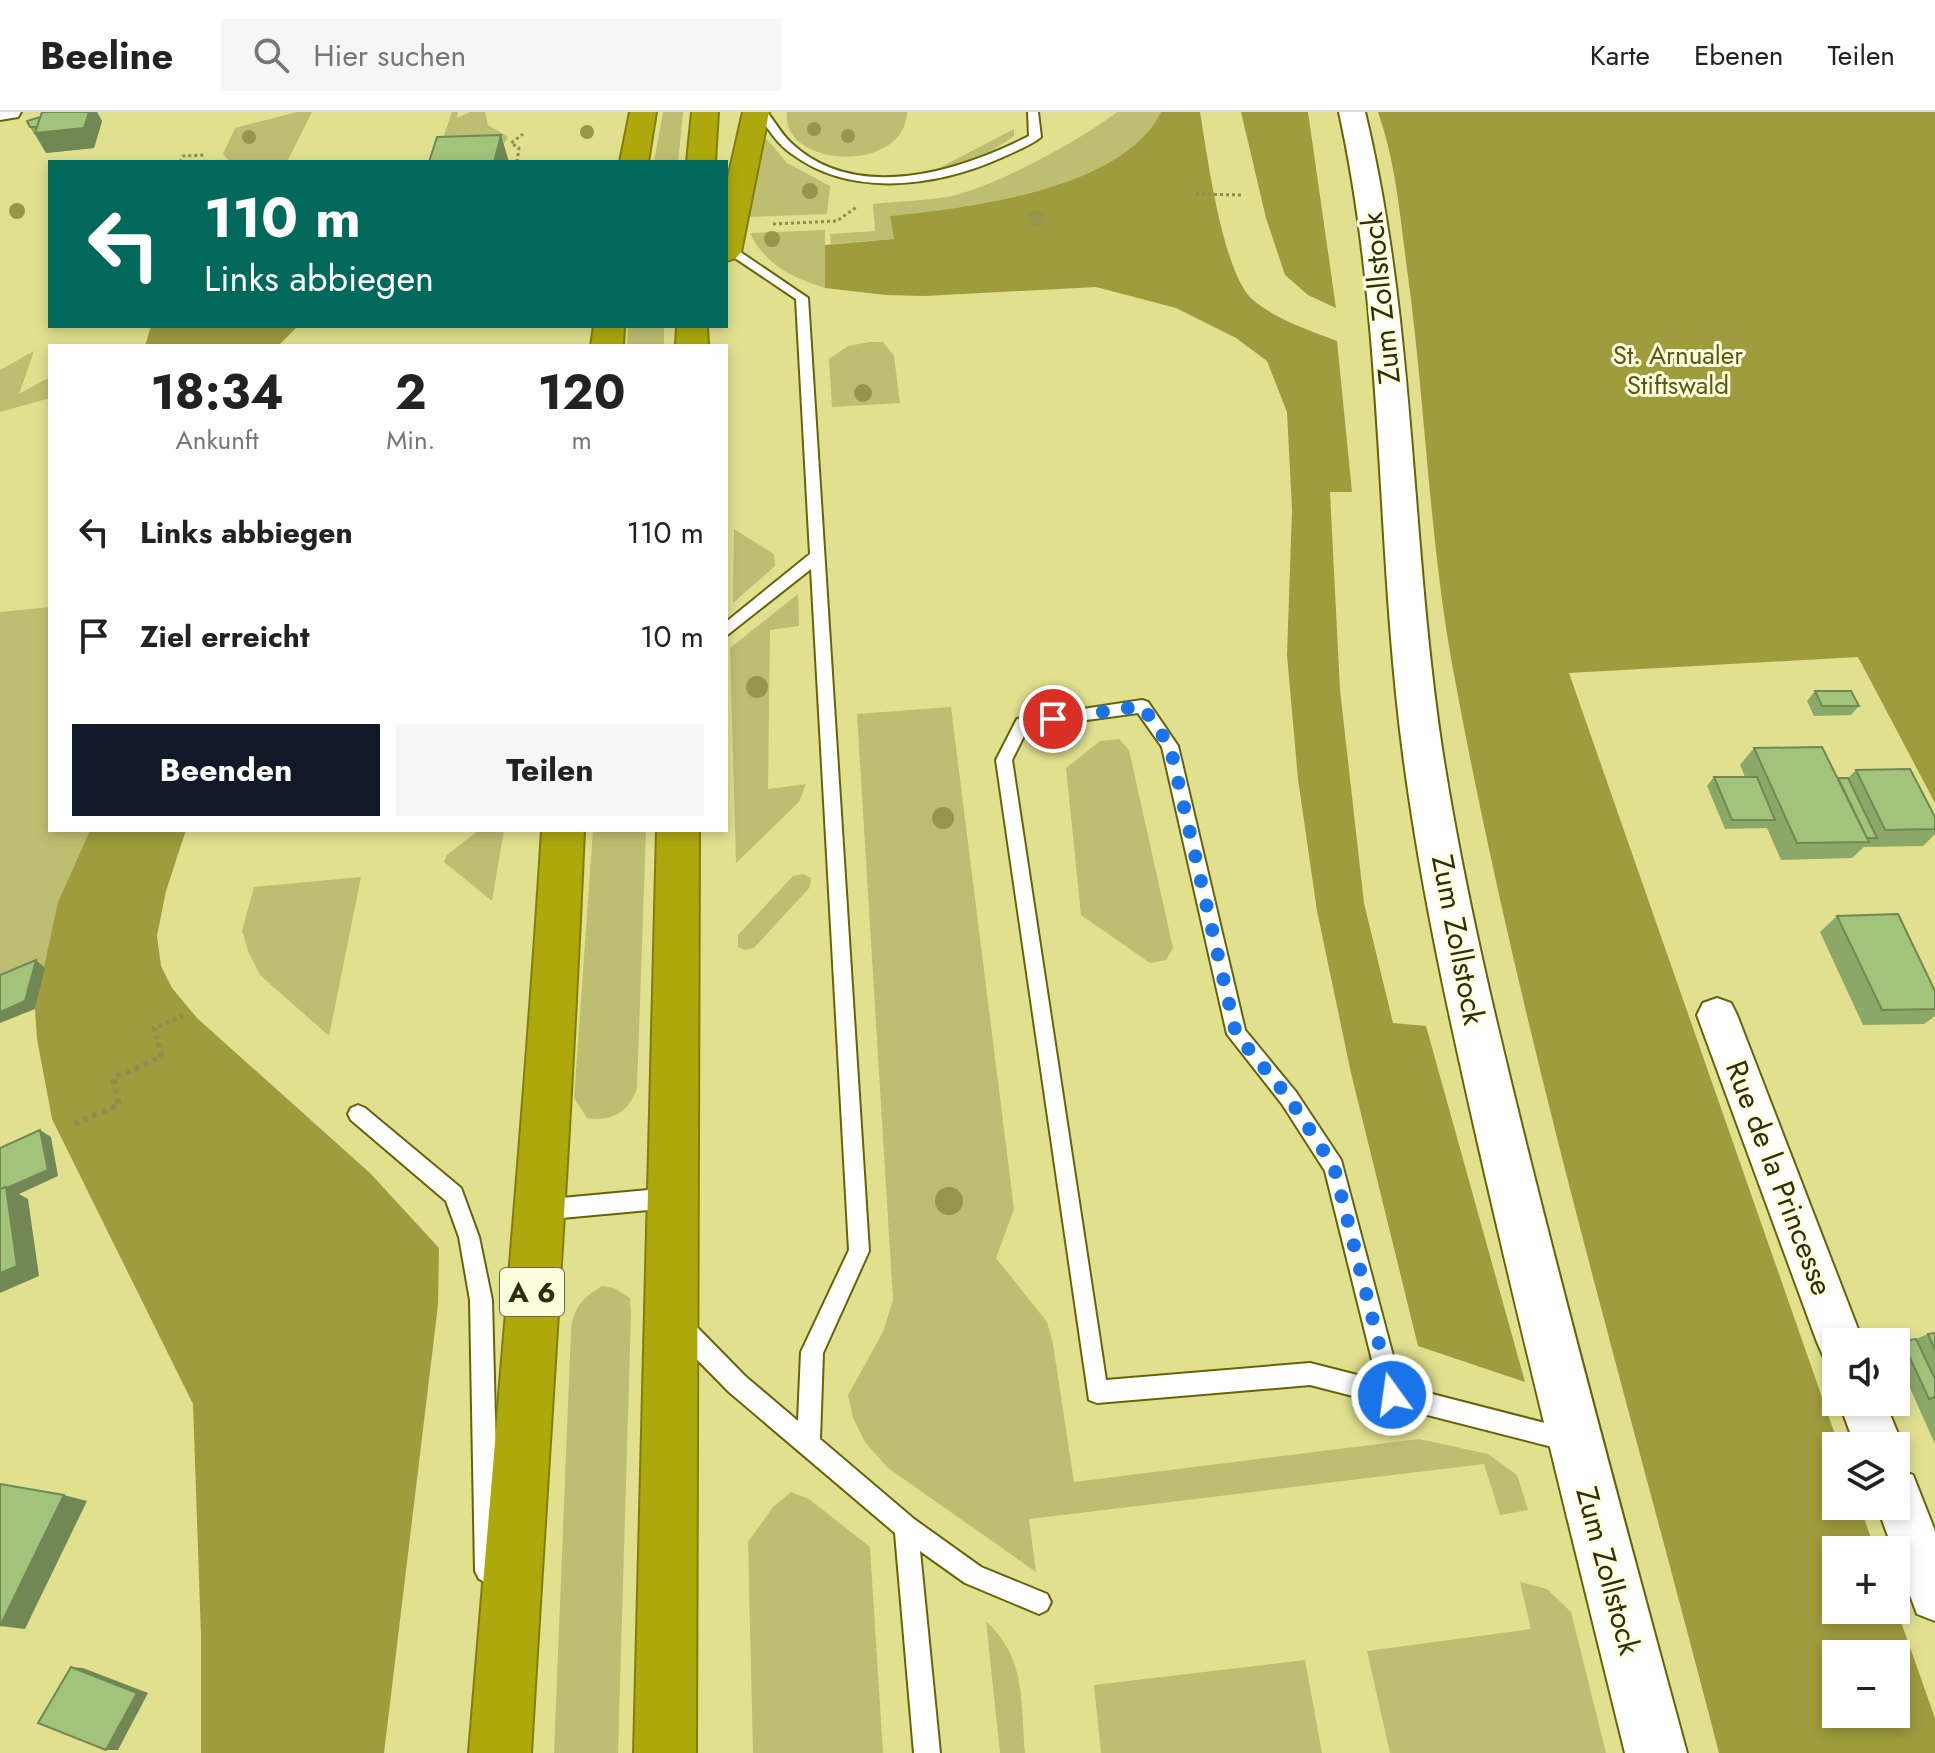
<!DOCTYPE html>
<html lang="de">
<meta charset="utf-8">
<style>
:root{--surface:#fff;--page:#f6f6f6;--text:#222;--muted:#767676;--line:#e0e0e0;--accent:#111827}
body{margin:0;font-family:Jost,sans-serif;background:var(--page);color:var(--text);height:100vh;display:flex;flex-direction:column;font-size:30px;white-space:nowrap}
*{box-sizing:border-box;margin:0}
p{font-size:26px;color:var(--muted)}
.icon{flex:none;width:44px;height:44px;fill:none;stroke:currentColor;stroke-width:2;stroke-linecap:round;stroke-linejoin:round}
.map{position:relative;flex:1;overflow:hidden}
.details{position:absolute;left:48px;top:232px;width:680px;height:488px;display:flex;flex-direction:column;background:var(--surface);border-radius:0px;box-shadow:0 4px 12px #0003}
.details>*{flex:none}
.hud{position:absolute;left:48px;top:48px;width:680px;height:168px;border-radius:0px;box-shadow:0 4px 12px #0003;background:#00695c;color:#fff;overflow:hidden}
.buttons{position:absolute;left:1822px;top:1216px;display:grid;gap:16px}
.buttons a{display:grid;place-items:center;width:88px;height:88px;border-radius:0px;background:var(--surface);box-shadow:0 4px 12px #0003;font-size:40px}
.pin{position:absolute;display:grid;place-items:center;width:68px;height:68px;color:#fff;margin:-34px;border:4px solid #fff;border-radius:50%;box-shadow:0 2px 8px #0007}
.me{position:absolute;width:88px;margin:-44px;rotate:346deg;stroke-linejoin:round;filter:drop-shadow(0 0 6px #0008)}
.turn{display:flex;align-items:center;gap:28px;height:168px;padding:0 24px;font-size:36px}
.turn .icon{width:104px;height:104px;stroke-width:2.5}
.turn b{display:block;font-size:56px;line-height:68px}
.eta{display:flex;justify-content:space-evenly;align-items:center;height:136px;text-align:center}
.eta b{font-size:48px;font-weight:700;line-height:56px}
.button{display:flex;gap:16px;margin-top:auto;padding:16px 24px}
.button a{flex:1;height:92px;border-radius:0px;background:var(--accent);color:#fff;font-size:32px;font-weight:700;line-height:92px;text-align:center}
.button a+a{background:var(--page);color:var(--text)}
ul{padding:0;list-style:none}
li{display:flex;align-items:center;gap:24px;height:104px;padding:0 24px}
li div{flex:1}
li b{display:block;font-size:30px}
li em{font-style:normal}
header{display:flex;align-items:center;gap:48px;box-sizing:border-box;height:112px;padding:0 40px;background:var(--surface);border-bottom:2px solid var(--line)}
header strong{font-size:38px}
nav{display:flex;gap:44px;margin-inline-start:auto;font-size:28px}
.search{width:560px;height:72px;background:var(--page);display:flex;align-items:center;gap:20px;box-sizing:border-box;padding:0 28px;border-radius:0px;color:var(--muted);font-size:30px}
.map>svg:first-child{display:block}
</style>
<header>
<strong>Beeline</strong>
<div class="search"><svg class="icon" aria-label="search" viewBox="0 0 24 24"><circle cx="10" cy="10" r="6"/><path d="M15 15l6 6"/></svg>Hier suchen</div>
<nav><a>Karte</a><a>Ebenen</a><a>Teilen</a></nav>
</header>
<div class="map">
<svg width="1935" height="1641" viewBox="0 0 1935 1641">
<rect width="100%" height="100%" fill="#e0e08f"/>
<!-- green -->
<path fill="#bebe72" d="M 297,0 L 312,0 L 287,50 L 230,50 L 223,42 L 235,16 Z
M 452,0 L 458,0 L 457,6 L 470,0 L 485,0 L 488,13 L 508,25 L 502,35 L 437,43 Z
M 663,0 L 683,0 L 678,50 L 654,50 Z
M 787,0 L 907,0 C 905,63 780,56 787,0 Z
M 1117,0 L 1161,0 C 1123,78 967,96 890,104 L 894,127 L 831,132 L 830,122 L 875,119 L 873,92 C 898,89 923,89 947,85 C 991,77 1081,28 1117,0 Z
M 1014,17 L 1014,24 C 994,38 967,56 941,55 Z
M 766,26 L 787,51 L 830,74 L 827,102 L 750,105 Z
M 825,118 L 825,176 C 793,166 765,153 750,121 Z
M 628,214 L 664,214 L 664,234 L 627,234 Z
M 870,230 L 883,230 L 894,244 L 900,291 L 832,295 L 829,247 L 848,234 Z
M 34,239 L 19,282 L 50,265 L 50,286 L 0,300 L 0,258 Z
M 734,417 L 774,442 L 775,454 L 733,491 Z
M 798,482 L 799,514 L 770,518 L 768,677 L 806,672 L 799,690 L 736,751 L 730,536 Z
M 50,495 L 50,718 L 90,718 L 58,790 L 45,856 L 0,875 L 0,500 Z
M 951,595 L 1014,1097 L 996,1146 L 1047,1210 L 1053,1232 L 1074,1370 L 1419,1327 L 1488,1342 L 1517,1363 L 1528,1398 L 1500,1403 L 1484,1352 L 1029,1407 L 1036,1460 L 888,1356 L 865,1330 L 853,1306 L 848,1283 L 883,1220 L 893,1188 L 857,602 Z
M 1119,627 L 1129,638 L 1173,836 L 1166,848 L 1150,851 L 1081,803 L 1066,656 L 1100,629 Z
M 479,718 L 504,718 L 492,789 L 444,750 L 447,743 Z
M 593,718 L 646,718 L 637,976 C 629,1000 612,1010 587,1006 L 574,986 Z
M 803,762 L 811,766 L 810,775 L 754,836 L 744,838 L 738,835 L 738,823 L 793,764 Z
M 361,765 L 329,924 L 260,863 L 248,839 L 242,819 L 254,775 Z
M 602,1174 L 614,1176 L 630,1186 L 631,1202 L 618,1641 L 554,1641 L 571,1218 C 574,1195 582,1186 602,1174 Z
M 791,1380 L 809,1387 L 870,1435 L 883,1641 L 753,1641 L 748,1430 L 773,1395 Z
M 1520,1470 L 1547,1477 L 1571,1500 L 1606,1641 L 1390,1641 L 1367,1539 L 1531,1517 Z
M 986,1509 C 1027,1548 1020,1588 1025,1641 L 1000,1641 Z
M 1305,1548 L 1322,1641 L 1101,1641 L 1094,1573 Z"/>
<!-- forest -->
<path fill="#9e9c3d" fill-rule="evenodd" d="M 1161,0 L 1200,0 C 1207,42 1223,163 1253,188 C 1277,208 1309,218 1337,229 L 1352,380 L 1330,380 L 1340,578 L 1364,791 L 1393,911 L 1426,914 L 1525,1270 L 1418,1234 L 1351,961 L 1317,799 L 1298,667 L 1287,543 L 1292,398 L 1287,300 L 1267,249 L 1236,226 L 1176,196 L 1096,175 L 925,184 L 886,183 L 825,176 L 825,133 L 894,127 L 890,104 C 967,96 1123,78 1161,0 Z
M 1241,0 L 1308,0 L 1336,196 L 1308,183 L 1285,163 L 1266,106 Z
M 1378,0 L 1935,0 L 1935,691 L 1858,545 L 1569,561 L 1839,1334 L 1836,1334 L 1836,1394 L 1860,1394 L 1875,1438 L 1836,1438 L 1836,1498 L 1896,1496 L 1935,1606 L 1935,1641 L 1719,1641 C 1627,1284 1522,930 1455,568 C 1429,432 1426,294 1407,157 C 1400,104 1396,51 1378,0 ZM 1896,1542 L 1896,1602 L 1836,1602 L 1836,1542 Z
M 151,214 L 298,214 L 278,234 L 145,234 Z
M 90,718 L 186,718 L 166,779 L 157,824 L 161,854 L 172,876 L 197,906 L 371,1062 L 439,1136 L 438,1193 L 384,1641 L 201,1641 L 201,1524 L 193,1292 L 52,1007 L 37,927 L 35,897 L 58,790 Z"/>
<g fill="none" stroke-linecap="round" stroke-linejoin="round">
<defs>
<path id="lane" d="M 757,0 L 767,0 C 775,10 781,21 790,30 C 856,93 960,59 1029,24 L 1028,0 L 1038,0 L 1041,25 C 1030,34 1015,39 1003,45 C 939,74 852,87 792,42 C 776,31 767,15 757,0 Z
M 727,131 L 808,186 L 869,1139 L 823,1241 L 820,1327 L 914,1407 L 981,1455 L 1047,1482 L 1051,1490 L 1047,1498 L 1039,1502 L 965,1471 L 920,1439 L 940,1641 L 914,1641 L 895,1421 L 729,1280 L 674,1224 L 671,1216 L 674,1208 L 682,1205 L 690,1208 L 745,1264 L 798,1309 L 801,1240 L 849,1138 L 811,457 L 726,524 L 726,510 L 810,442 L 796,187 L 726,140 Z
M 1142,588 L 1148,590 L 1178,634 L 1245,918 L 1296,980 L 1341,1048 L 1401,1274 L 1568,1317 L 1576,1320 L 1579,1328 L 1576,1336 L 1568,1339 L 1310,1273 L 1097,1291 L 1089,1288 L 996,648 L 1017,607 ZM 1138,601 L 1162,635 L 1227,922 L 1282,992 L 1325,1059 L 1377,1268 L 1310,1251 L 1106,1268 L 1012,648 L 1028,616 Z
M 358,993 L 365,996 L 461,1076 L 479,1125 L 492,1188 L 499,1459 L 495,1467 L 487,1471 L 479,1467 L 475,1459 L 470,1188 L 459,1125 L 446,1089 L 351,1008 L 348,1002 L 351,996 Z
M 670,1076 L 677,1079 L 680,1086 L 677,1093 L 670,1096 L 540,1108 L 533,1105 L 530,1098 L 533,1091 L 540,1088 Z"/>
<path id="street" d="M 0,0 L 21,0 L 18,5 L 0,8 Z
M 1717,886 L 1731,891 L 1737,903 L 1863,1230 L 1836,1230 L 1836,1251 L 1824,1246 L 1817,1230 L 1697,903 L 1703,891 Z
M 1839,1290 L 1885,1290 L 1903,1334 L 1896,1350 L 1896,1334 L 1855,1334 Z
M 1896,1356 L 1913,1363 L 1935,1419 L 1935,1509 L 1917,1502 L 1896,1446 L 1896,1438 L 1893,1438 L 1877,1394 L 1896,1394 Z"/>
<path id="secondary" d="M 1339,0 L 1365,0 C 1416,211 1410,429 1443,643 C 1465,782 1498,919 1532,1055 C 1581,1251 1634,1446 1687,1641 L 1625,1641 C 1577,1445 1528,1250 1483,1054 C 1452,918 1421,781 1403,642 C 1375,429 1385,211 1339,0 Z"/>
<path id="highway" d="M 630,0 L 656,0 L 648,50 L 620,50 Z
M 692,0 L 718,0 L 715,50 L 687,50 Z
M 743,0 L 769,0 L 741,140 L 736,146 L 726,149 L 726,75 Z
M 594,214 L 624,214 L 623,234 L 591,234 Z
M 677,214 L 707,214 L 708,234 L 676,234 Z
M 542,718 L 584,718 C 571,1026 549,1333 531,1641 L 469,1641 C 494,1333 523,1026 542,718 Z
M 657,718 L 699,718 L 696,1641 L 634,1641 Z"/>
</defs>
<!-- lane casing -->
<use href="#lane" stroke="#676407" stroke-width="4"/>
<!-- street casing -->
<use href="#street" stroke="#676407" stroke-width="4"/>
<!-- secondary casing -->
<use href="#secondary" stroke="#676407" stroke-width="4"/>
<!-- highway casing -->
<use href="#highway" stroke="#817e0c" stroke-width="4"/>
<!-- path-far2 -->
<path stroke="#8e8e52" stroke-width="3" stroke-dasharray="3 3" stroke-linecap="butt" d="M 180,50 L 183,44 L 204,43
M 517,50 L 519,36 L 511,31 L 523,22
M 1196,82 L 1242,83
M 773,112 L 837,109 L 858,94"/>
<!-- path-far1 -->
<path stroke="#8e8e52" stroke-width="5" stroke-dasharray="4 4" stroke-linecap="butt" d="M 159,935 L 154,916 L 183,904"/>
<!-- path -->
<path stroke="#8e8e52" stroke-width="6" stroke-dasharray="5 5" stroke-linecap="butt" d="M 74,1012 L 119,993 L 113,966 L 162,945 L 159,933"/>
<!-- lane -->
<use href="#lane" fill="#fff" fill-rule="evenodd"/>
<!-- street -->
<use href="#street" fill="#fff" fill-rule="evenodd"/>
<!-- secondary -->
<use href="#secondary" fill="#fff" fill-rule="evenodd"/>
<!-- highway -->
<use href="#highway" fill="#ada90d" fill-rule="evenodd"/>
</g>
<!-- trees -->
<g fill="#96954a">
<circle cx="814" cy="17" r="7"/>
<circle cx="587" cy="20" r="7"/>
<circle cx="848" cy="24" r="7"/>
<circle cx="249" cy="25" r="7"/>
<circle cx="810" cy="79" r="8"/>
<circle cx="17" cy="99" r="8"/>
<circle cx="1036" cy="106" r="8"/>
<circle cx="772" cy="127" r="8"/>
<circle cx="863" cy="281" r="9"/>
<circle cx="757" cy="575" r="11"/>
<circle cx="943" cy="706" r="11"/>
<circle cx="949" cy="1089" r="14"/>
</g>
<!-- wall -->
<path fill="#8ba869" d="M 42,0 L 97,0 L 102,9 L 94,36 L 46,41 L 30,15 L 40,5 Z
M 1815,579 L 1859,594 L 1851,603 L 1814,604 L 1807,589 Z
M 1754,636 L 1838,666 L 1848,666 L 1856,658 L 1935,705 L 1935,722 L 1923,734 L 1864,735 L 1852,746 L 1781,748 L 1767,716 L 1725,717 L 1707,674 L 1714,665 L 1745,665 L 1740,653 Z
M 1837,804 L 1935,879 L 1935,904 L 1924,912 L 1863,913 L 1820,820 Z
M 1935,1221 L 1935,1332 L 1896,1245 L 1896,1232 L 1902,1229 L 1916,1227 L 1928,1222 Z"/>
<!-- shaded-wall -->
<path fill="#718855" d="M 89,0 L 97,0 L 102,9 L 94,36 L 46,41 L 35,21 Z
M 501,23 L 509,50 L 494,50 Z
M 36,848 L 45,856 L 35,897 L 0,911 L 0,900 Z
M 40,1018 L 51,1025 L 58,1064 L 19,1082 L 28,1087 L 39,1164 L 0,1181 L 0,1085 Z
M 64,1383 L 87,1389 L 25,1517 L 0,1514 Z
M 71,1555 L 83,1556 L 148,1581 L 118,1638 L 106,1638 Z"/>
<!-- building -->
<path fill="#a2c37a" stroke="#718855" stroke-width="2" d="M 42,0 L 89,0 L 84,16 L 35,21 Z
M 40,5 L 37,15 L 30,15 L 27,9 Z
M 501,23 L 494,50 L 429,50 L 437,25 Z
M 1815,579 L 1851,579 L 1859,594 L 1822,594 Z
M 1822,635 L 1869,730 L 1797,731 L 1754,636 Z
M 1910,657 L 1935,705 L 1935,717 L 1885,718 L 1856,658 Z
M 1714,665 L 1757,665 L 1775,708 L 1732,708 Z
M 1838,666 L 1848,666 L 1877,726 L 1867,726 Z
M 1898,802 L 1935,879 L 1935,897 L 1882,898 L 1837,804 Z
M 36,848 L 25,889 L 0,900 L 0,863 Z
M 40,1018 L 48,1058 L 7,1076 L 6,1075 L 0,1077 L 0,1036 Z
M 6,1075 L 17,1154 L 0,1161 L 0,1077 Z
M 1935,1221 L 1935,1238 L 1928,1222 Z
M 1916,1227 L 1935,1267 L 1935,1285 L 1929,1287 L 1902,1229 Z
M 0,1372 L 64,1383 L 0,1514 Z
M 71,1555 L 137,1581 L 106,1638 L 38,1611 Z"/>
<g fill="none" stroke-linecap="round" stroke-linejoin="round">
<!-- route -->
<path stroke="#1a73e8" stroke-width="14" stroke-dasharray="0 25.2" d="M 1053,607 L 1142,594 L 1170,634 L 1236,922 L 1289,986 L 1334,1055 L 1392,1283"/>
</g>
<g text-anchor="middle" stroke-width="6" stroke-linejoin="round" paint-order="stroke">
<!-- far-park labels -->
<g font-size="26" fill="#595811" stroke="#fefedf">
<text x="1678" y="252">St. Arnualer<tspan x="1678" dy="30">Stiftswald</tspan></text>
</g>
<!-- shield labels -->
<rect fill="#fefedf" stroke="#6c6c4b" stroke-width="2" x="500" y="1156" width="64" height="48" rx="6"/>
<g font-size="28" font-weight="bold" fill="#2e2e0b">
<text x="532" y="1190">A 6</text>
</g>
<!-- street labels -->
<g font-size="30" fill="#2e2e0b" stroke="#fefedf">
<text transform="translate(1381 186) rotate(-96)" y="10">Zum Zollstock</text>
<text transform="translate(1458 828) rotate(79)" y="10">Zum Zollstock</text>
<text transform="translate(1779 1066) rotate(69)" y="10">Rue de la Princesse</text>
<text transform="translate(1608 1459) rotate(75)" y="10">Zum Zollstock</text>
</g>
</g>
</svg>
<div class="buttons">
<a><svg class="icon" aria-label="sound" viewBox="0 0 24 24"><path d="M4 9h4l5-4v14l-5-4H4zM17 9q2 3 0 6"/></svg></a>
<a><svg class="icon" aria-label="layers" viewBox="0 0 24 24"><path d="M12 4l9 5-9 5-9-5zM3 14l9 5 9-5"/></svg></a>
<a>+</a>
<a>−</a>
</div>
<div class="pin" style="left:1053px;top:607px;background:#d93025"><svg class="icon" aria-label="arrive" viewBox="0 0 24 24"><path d="M6 21V4h12l-3 4 3 4H6"/></svg></div>
<svg class="me" style="left:1392px;top:1283px" viewBox="-20 -20 40 40"><circle r="17" fill="#1a73e8" stroke="#fff" stroke-width="3"/><path d="M0-11L8 9 0 5-8 9z" fill="#fff"/></svg>
<div class="hud">
<div class="turn"><svg class="icon" aria-label="left" viewBox="0 0 24 24"><path d="M17 20v-9H6M10 6l-5 5 5 5"/></svg><div><b>110 m</b>Links abbiegen</div></div>
</div>
<section class="details">
<div class="eta">
<div><b>18:34</b><p>Ankunft</p></div>
<div><b>2</b><p>Min.</p></div>
<div><b>120</b><p>m</p></div>
</div>
<ul>
<li><svg class="icon" aria-label="left" viewBox="0 0 24 24"><path d="M17 20v-9H6M10 6l-5 5 5 5"/></svg><div><b>Links abbiegen</b></div><em>110 m</em></li>
<li><svg class="icon" aria-label="arrive" viewBox="0 0 24 24"><path d="M6 21V4h12l-3 4 3 4H6"/></svg><div><b>Ziel erreicht</b></div><em>10 m</em></li>
</ul>
<div class="button"><a>Beenden</a><a>Teilen</a></div>
</section>
</div>
